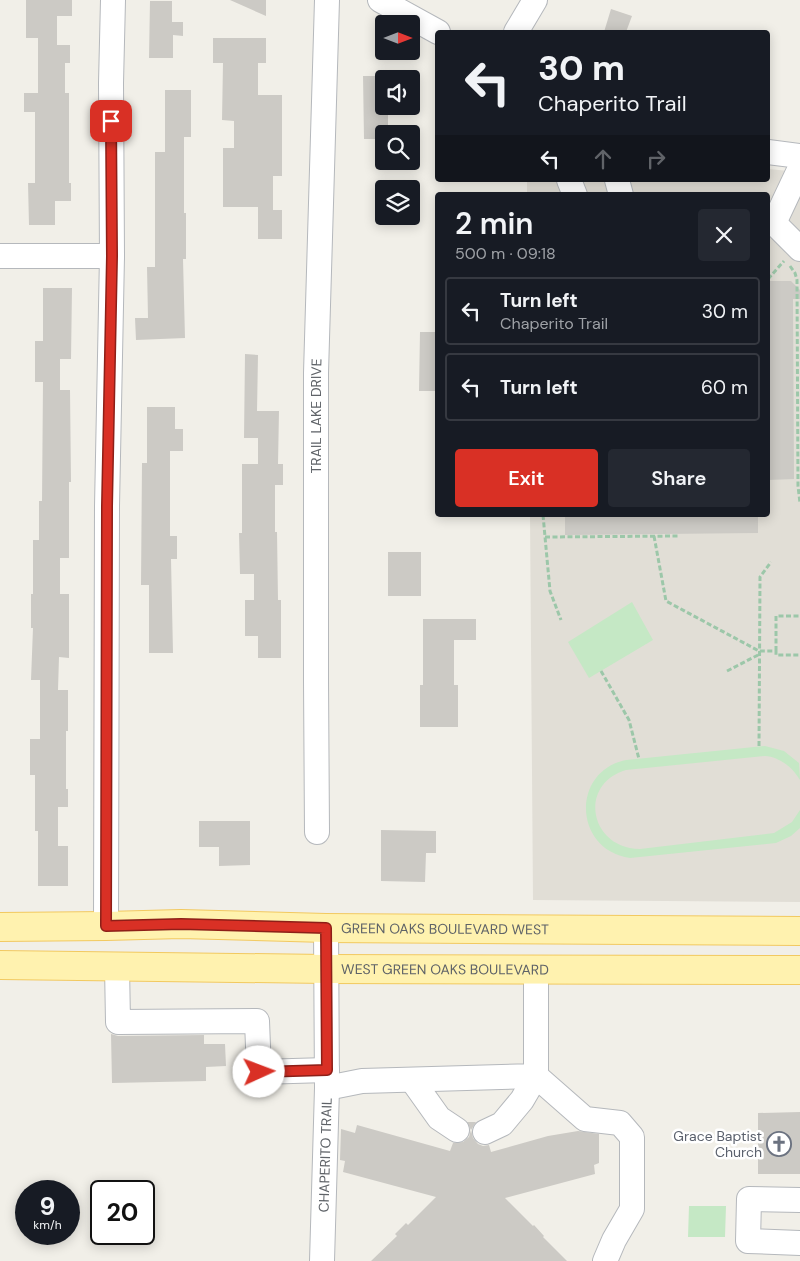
<!DOCTYPE html>
<meta charset="utf-8">
<style>
:root{--surface:#171b24;--page:#242831;--text:#f1f3f6;--muted:#9ea1a6;--line:#363941;--accent:#d93025}
body{margin:0;font-family:"DM Sans",sans-serif;background:var(--page);color:var(--text);height:100vh;display:flex;flex-direction:column;font-size:19px;white-space:nowrap}
*{box-sizing:border-box;margin:0}
p{font-size:16px;color:var(--muted)}
.icon{flex:none;width:28px;height:28px;fill:none;stroke:currentColor;stroke-width:2;stroke-linecap:round;stroke-linejoin:round}
.map{position:relative;flex:1;overflow:hidden}
.side{position:absolute;left:435px;top:192px;width:335px;height:325px;display:flex;flex-direction:column;background:var(--surface);border-radius:5px;box-shadow:0 2px 12px #0003}
.side>*{flex:none}
.top-card{position:absolute;left:435px;top:30px;width:335px;height:152px;border-radius:5px;box-shadow:0 2px 12px #0003;background:#171b24;color:var(--text);overflow:hidden}
.needle{width:32px;rotate:90deg}
.tools{position:absolute;left:375px;top:15px;display:grid;gap:10px}
.tools a{display:grid;place-items:center;width:45px;height:45px;border-radius:5px;background:var(--surface);box-shadow:0 2px 12px #0003;font-size:25px}
.speed{position:absolute;left:15px;top:1180px;display:flex;gap:10px;font-size:25px;font-weight:700;text-align:center}
.speed>*{display:grid;place-content:center;width:65px;height:65px;border-radius:50%;background:var(--surface);box-shadow:0 2px 12px #0003;line-height:1}
.speed small{font-size:12px;font-weight:400}
.speed .limit{border:2px solid #111;border-radius:8px;background:#fff;color:#111}
.pin{position:absolute;display:grid;place-items:center;width:42px;height:42px;color:#fff;margin:-21px;border-radius:10px;box-shadow:0 2px 8px #0006}
.me{position:absolute;width:55px;margin:-28px;rotate:88deg;stroke-linejoin:round;filter:drop-shadow(0 0 4px #0008)}
.turn{display:flex;align-items:center;gap:18px;height:105px;padding:0 20px;font-size:22px}
.turn .icon{width:65px;height:65px;stroke-width:2.5}
.turn b{display:block;font-size:35px;line-height:42px}
.lanes{display:flex;align-items:center;height:48px;padding:0 20px;background:#0003;justify-content:center;gap:25px;direction:ltr}
.lanes .off{opacity:.35}
.round{display:grid;place-items:center;flex:none;width:52px;height:52px;border-radius:5px;background:var(--page)}
.overview{display:flex;align-items:center;justify-content:space-between;height:85px;padding:0 20px}
h1{font-size:30px;font-weight:600;line-height:38px}
.button{display:flex;gap:10px;margin-top:auto;padding:10px 20px}
.button a{flex:1;height:58px;border-radius:5px;background:var(--accent);color:#fff;font-size:20px;font-weight:600;line-height:58px;text-align:center}
.button a+a{background:var(--page);color:var(--text)}
ul{padding:0;list-style:none}
li{display:flex;align-items:center;gap:15px;height:68px;margin:0 10px 8px;padding:0 10px;border:2px solid var(--line);border-radius:5px}
li div{flex:1}
li b{display:block;font-size:19px}
li em{font-style:normal}
.map>svg:first-child{display:block}
</style>
<div class="map">
<svg width="800" height="1261" viewBox="0 0 800 1261">
<rect width="100%" height="100%" fill="#f1efe8"/>
<!-- education -->
<path fill="#e1ded6" d="M 768,169 L 800,172 L 800,902 L 533,900 L 530,515 L 768,515 L 768,195 L 527,195 L 527,180 L 768,180 Z"/>
<!-- green -->
<path fill="#c5e8c5" d="M 632,602 L 653,640 L 589,678 L 568,642 Z
M 765,746 L 784,751 L 799,763 L 800,780 C 793,768 780,757 765,756 L 626,770 C 578,784 589,848 640,849 L 774,833 L 792,822 L 800,810 L 800,828 L 791,836 L 776,843 L 630,858 C 573,850 571,771 626,760 Z
M 689,1206 L 726,1206 L 725,1237 L 688,1237 Z"/>
<!-- building -->
<path fill="#cccac5" d="M 26,0 L 72,0 L 72,16 L 57,16 L 57,45 L 70,45 L 70,63 L 65,63 L 65,93 L 69,93 L 69,183 L 71,183 L 71,201 L 55,201 L 55,225 L 29,225 L 28,183 L 35,183 L 35,112 L 24,112 L 24,93 L 38,93 L 38,38 L 26,38 Z
M 230,0 L 266,0 L 266,16 Z
M 150,1 L 172,1 L 172,22 L 183,22 L 183,36 L 173,35 L 173,58 L 149,58 Z
M 611,9 L 632,16 L 626,32 L 604,32 Z
M 213,38 L 266,38 L 266,63 L 258,63 L 258,95 L 282,95 L 282,176 L 273,176 L 273,210 L 282,210 L 282,239 L 258,239 L 258,207 L 223,207 L 223,148 L 234,148 L 234,121 L 222,120 L 223,63 L 213,63 Z
M 363,76 L 384,76 L 384,106 L 388,106 L 388,134 L 384,134 L 384,139 L 364,139 Z
M 165,90 L 191,90 L 191,137 L 184,137 L 184,213 L 186,213 L 186,259 L 183,259 L 185,338 L 136,340 L 135,318 L 148,318 L 147,267 L 155,267 L 155,152 L 165,152 Z
M 768,281 L 791,281 L 800,290 L 800,299 L 793,299 L 794,479 L 768,480 Z
M 43,288 L 72,288 L 71,359 L 60,359 L 60,390 L 70,390 L 71,482 L 69,482 L 69,558 L 60,558 L 60,594 L 69,594 L 69,658 L 59,657 L 58,690 L 68,690 L 68,731 L 66,731 L 66,789 L 68,789 L 68,807 L 58,807 L 58,846 L 68,846 L 68,886 L 38,886 L 38,831 L 35,831 L 35,775 L 30,775 L 30,739 L 40,739 L 40,680 L 31,680 L 33,628 L 31,628 L 31,594 L 33,594 L 33,540 L 39,540 L 39,501 L 42,501 L 43,382 L 35,382 L 35,341 L 43,341 Z
M 420,332 L 438,332 L 438,391 L 419,391 Z
M 245,354 L 258,355 L 257,411 L 279,411 L 278,464 L 283,464 L 283,485 L 275,485 L 275,532 L 277,532 L 278,600 L 281,600 L 281,658 L 258,658 L 258,636 L 245,636 L 245,600 L 254,600 L 254,574 L 240,574 L 239,533 L 242,533 L 242,464 L 258,464 L 258,438 L 244,438 Z
M 147,407 L 175,407 L 175,429 L 183,429 L 183,451 L 170,451 L 170,536 L 177,536 L 177,559 L 171,559 L 173,653 L 149,653 L 149,585 L 141,585 L 142,463 L 147,463 Z
M 565,515 L 758,515 L 758,533 L 565,535 Z
M 388,552 L 421,552 L 421,596 L 388,596 Z
M 423,619 L 476,619 L 476,640 L 454,640 L 454,685 L 458,685 L 458,727 L 420,727 L 420,685 L 423,685 Z
M 199,821 L 250,821 L 250,865 L 219,866 L 219,847 L 199,847 Z
M 381,830 L 436,831 L 436,853 L 426,853 L 425,882 L 381,881 Z
M 111,1034 L 118,1036 L 204,1035 L 204,1044 L 225,1044 L 226,1066 L 206,1067 L 206,1081 L 112,1083 Z
M 800,1112 L 800,1174 L 758,1174 L 758,1113 Z
M 467,1122 L 476,1122 L 471,1130 L 473,1138 L 478,1144 L 483,1146 L 489,1145 L 491,1152 L 548,1136 L 578,1131 L 599,1134 L 599,1163 L 594,1165 L 595,1174 L 505,1198 L 533,1226 L 534,1225 L 544,1236 L 543,1237 L 567,1261 L 371,1261 L 397,1236 L 395,1234 L 406,1223 L 408,1225 L 436,1197 L 343,1172 L 345,1161 L 340,1160 L 341,1129 L 355,1133 L 357,1125 L 450,1151 L 453,1143 L 463,1142 L 469,1137 L 471,1130 Z"/>
<g fill="none" stroke-linecap="round" stroke-linejoin="round">
<defs>
<g id="minor">
<path d="M 380,0 L 438,32"/>
<path d="M 516,32 L 535,0"/>
<path d="M 768,152 L 800,156"/>
<path d="M 569,180 L 575,195"/>
<path d="M 617,180 L 621,195"/>
<path d="M 768,223 L 774,223 L 800,168"/>
<path d="M 774,223 L 800,249"/>
<path d="M 0,256 L 112,256"/>
<path id="s1" d="M 317,832 L 316,681 L 316,373 L 327,0"/>
<path d="M 106,926 L 107,506 L 112,256 L 111,83 L 113,0"/>
<path d="M 117,966 L 118,1022 L 257,1021 L 259,1072 L 327,1070"/>
<path d="M 412,1080 L 439,1118 L 457,1130"/>
<path d="M 327,1088 L 362,1081 L 536,1076 L 536,968"/>
<path d="M 485,1132 L 502,1124 L 522,1100 L 536,1076 L 585,1119 L 620,1123 L 632,1137 L 632,1209 L 614,1240 L 605,1261"/>
<path d="M 800,1200 L 749,1199 L 748,1241 L 800,1243"/>
<path id="s2" d="M 322,1261 L 327,1088 L 326,928"/>
</g>
<g id="major">
<path id="s3" d="M 0,927 L 106,926 L 181,924 L 326,928 L 800,931"/>
<path id="s4" d="M 0,965 L 326,969 L 800,970"/>
</g>
</defs>
<!-- minor casing -->
<use href="#minor" stroke="#b5b8bc" stroke-width="26"/>
<!-- major casing -->
<use href="#major" stroke="#f2c960" stroke-width="30"/>
<!-- path -->
<path stroke="#9cc7a9" stroke-width="3" stroke-dasharray="5 2.5" stroke-linecap="butt" d="M 790,266 L 795,273 L 797,280 L 798,486 L 800,503
M 768,279 L 784,261
M 543,515 L 550,591 L 561,620
M 654,536 L 666,601 L 759,651 L 776,651 L 776,655 L 800,655
M 545,537 L 680,536
M 776,651 L 776,616 L 800,616
M 601,671 L 629,720 L 639,759
M 727,671 L 760,654
M 759,746 L 760,577 L 771,562"/>
<!-- minor -->
<use href="#minor" stroke="#fff" stroke-width="24"/>
<!-- major -->
<use href="#major" stroke="#fff2af" stroke-width="28"/>
</g>
<g fill="none" stroke-linecap="round" stroke-linejoin="round">
<defs>
<path id="route" d="M 111,121 L 112,256 L 107,506 L 106,926 L 181,924 L 326,928 L 327,1070 L 259,1072"/>
</defs>
<!-- route casing -->
<use href="#route" stroke="#8d1f18" stroke-width="12"/>
<!-- route -->
<use href="#route" stroke="#d93025" stroke-width="9"/>
</g>
<!-- icons -->
<defs>
<symbol id="church-ring" viewBox="-11 -11 22 22"><circle r="9.5" fill="#fff" stroke="#6b7280" stroke-width="1.5"/><path d="M-1.2-6h2.4v3.5h3.3v2.4h-3.3V6h-2.4V-.1h-3.3v-2.4h3.3Z" fill="#6b7280"/></symbol>
</defs>
<g fill-rule="evenodd">
<use href="#church-ring" x="765" y="1130" width="28" height="28"/>
</g>
<g text-anchor="middle" stroke-width="5" stroke-linejoin="round" paint-order="stroke">
<!-- street labels -->
<g font-size="14" fill="#5f6368" stroke="#fff">
<text dy="5" stroke="none"><textPath href="#s1" startOffset="416">TRAIL LAKE DRIVE</textPath></text>
<text dy="5" stroke="none"><textPath href="#s3" startOffset="445">GREEN OAKS BOULEVARD WEST</textPath></text>
<text dy="5" stroke="none"><textPath href="#s4" startOffset="445">WEST GREEN OAKS BOULEVARD</textPath></text>
<text dy="5" stroke="none"><textPath href="#s2" startOffset="106">CHAPERITO TRAIL</textPath></text>
</g>
<!-- worship labels -->
<g font-size="14" fill="#5b616d" stroke="#fff" text-anchor="end">
<text x="762" y="1141">Grace Baptist<tspan x="762" dy="16">Church</tspan></text>
</g>
</g>
</svg>
<div class="tools">
<a><svg class="needle" viewBox="-14 -14 28 28"><path d="M0-13l5 13h-10z" fill="#e53935"/><path d="M0 13l5-13h-10z" fill="#9ea1a6"/></svg></a>
<a><svg class="icon" aria-label="sound" viewBox="0 0 24 24"><path d="M4 9h4l5-4v14l-5-4H4zM17 9q2 3 0 6"/></svg></a>
<a><svg class="icon" aria-label="search" viewBox="0 0 24 24"><circle cx="10" cy="10" r="6"/><path d="M15 15l6 6"/></svg></a>
<a><svg class="icon" aria-label="layers" viewBox="0 0 24 24"><path d="M12 4l9 5-9 5-9-5zM3 14l9 5 9-5"/></svg></a>
</div>
<div class="speed"><div>9<small>km/h</small></div><div class="limit">20</div></div>
<div class="pin" style="left:111px;top:121px;background:#d93025"><svg class="icon" aria-label="arrive" viewBox="0 0 24 24"><path d="M6 21V4h12l-3 4 3 4H6"/></svg></div>
<svg class="me" style="left:259px;top:1072px" viewBox="-20 -20 40 40"><circle r="19" fill="#fff"/><path d="M0-13L10 11 0 6-10 11z" fill="#d93025"/></svg>
<div class="top-card">
<div class="turn"><svg class="icon" aria-label="left" viewBox="0 0 24 24"><path d="M17 20v-9H6M10 6l-5 5 5 5"/></svg><div><b>30 m</b>Chaperito Trail</div></div>
<div class="lanes"><svg class="icon" aria-label="left" viewBox="0 0 24 24"><path d="M17 20v-9H6M10 6l-5 5 5 5"/></svg><svg class="icon off" aria-label="ahead" viewBox="0 0 24 24"><path d="M12 20V5M6 11l6-6 6 6"/></svg><svg class="icon off" aria-label="right" viewBox="0 0 24 24"><path d="M7 20v-9h11M14 6l5 5-5 5"/></svg></div>
</div>
<section class="side">
<div class="overview"><div><h1>2 min</h1><p>500 m · 09:18</p></div><a class="round"><svg class="icon" aria-label="close" viewBox="0 0 24 24"><path d="M6 6l12 12M18 6L6 18"/></svg></a></div>
<ul>
<li><svg class="icon" aria-label="left" viewBox="0 0 24 24"><path d="M17 20v-9H6M10 6l-5 5 5 5"/></svg><div><b>Turn left</b><p>Chaperito Trail</p></div><em>30 m</em></li>
<li><svg class="icon" aria-label="left" viewBox="0 0 24 24"><path d="M17 20v-9H6M10 6l-5 5 5 5"/></svg><div><b>Turn left</b></div><em>60 m</em></li>
</ul>
<div class="button"><a>Exit</a><a>Share</a></div>
</section>
</div>
